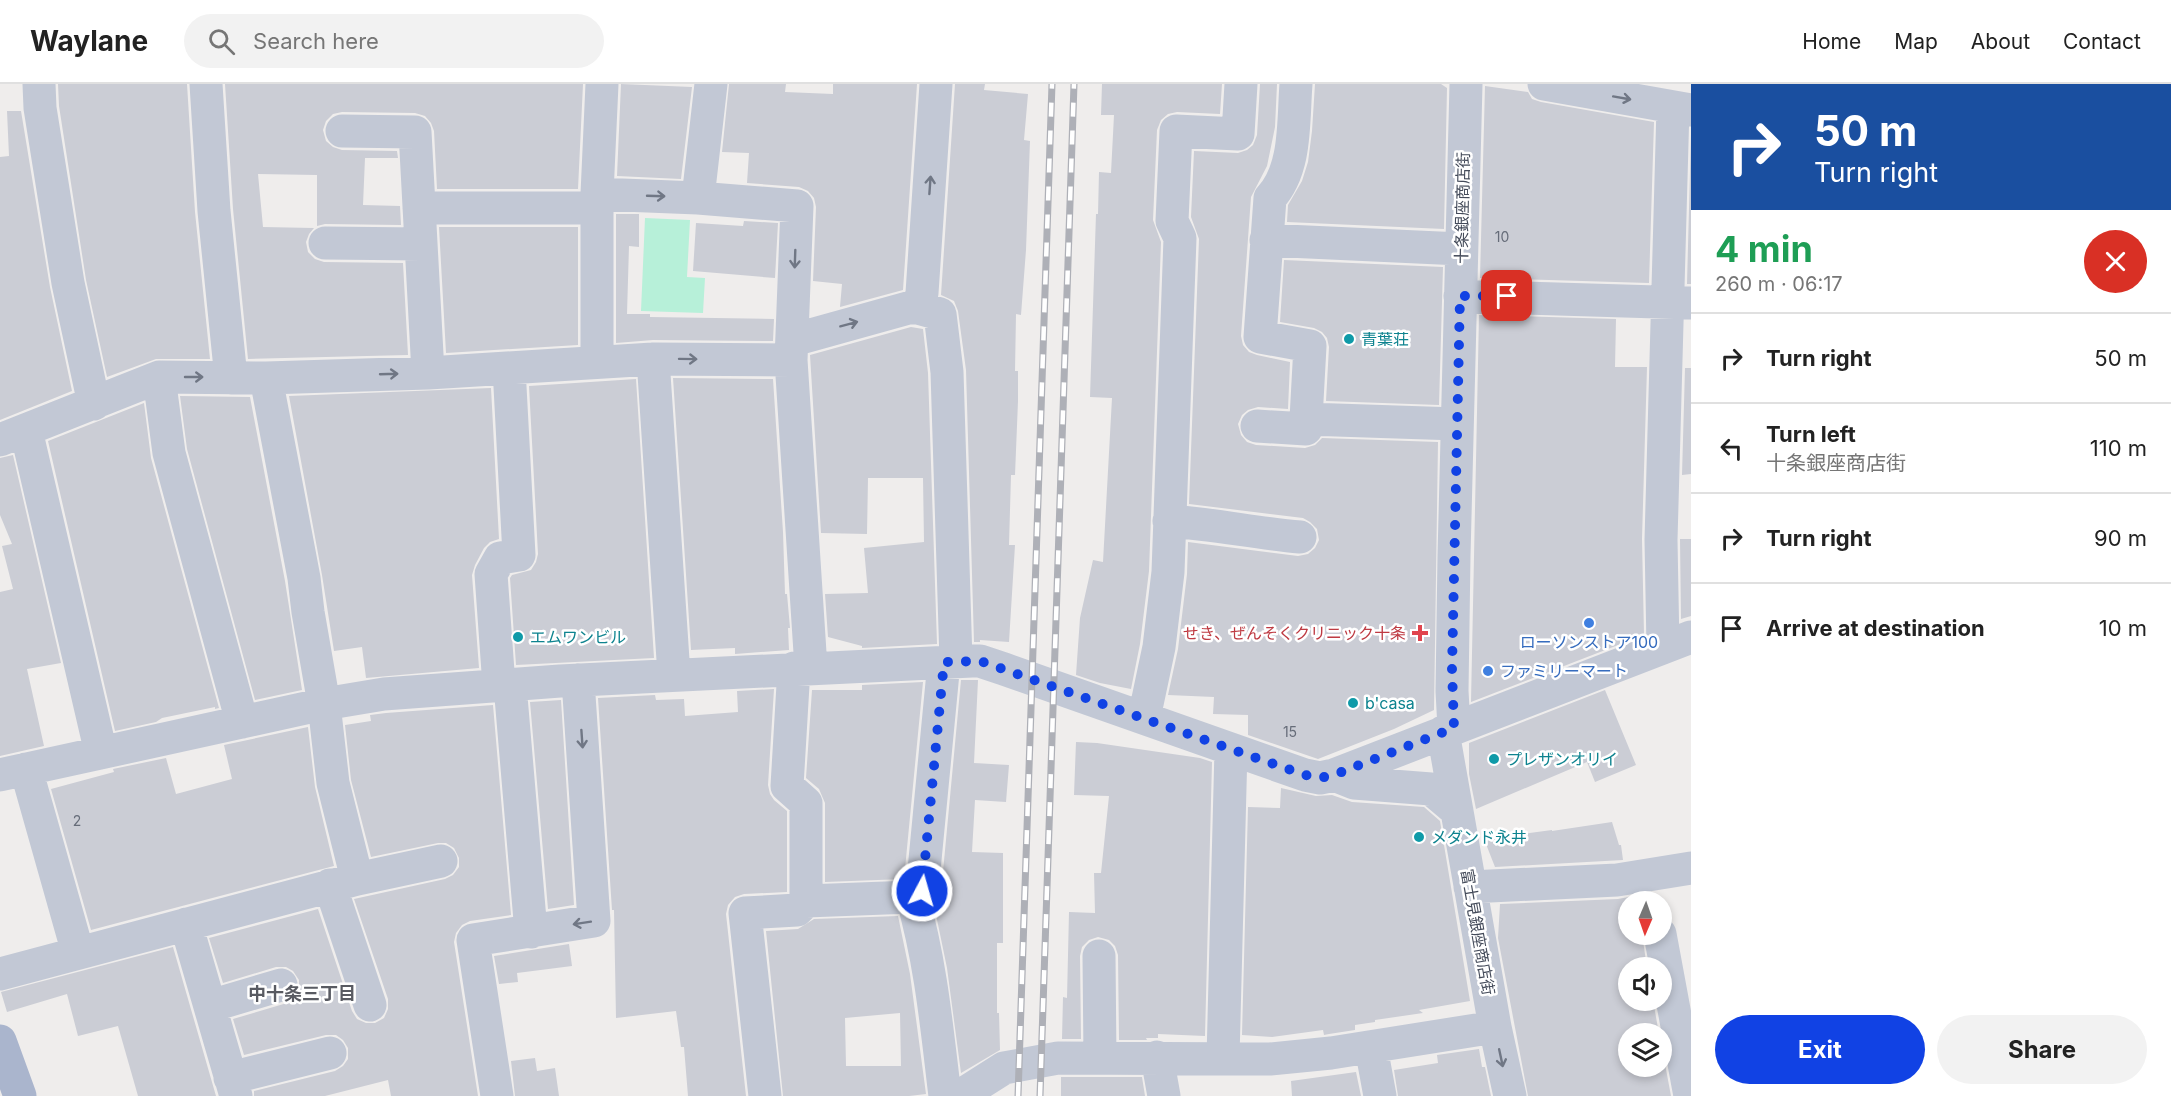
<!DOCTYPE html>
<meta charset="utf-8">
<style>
:root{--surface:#fff;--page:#f2f2f2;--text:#222;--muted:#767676;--line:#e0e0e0;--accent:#1142e4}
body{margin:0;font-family:Inter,"Noto Sans JP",sans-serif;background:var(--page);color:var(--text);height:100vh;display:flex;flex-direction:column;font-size:22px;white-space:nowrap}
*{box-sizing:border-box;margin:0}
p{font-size:20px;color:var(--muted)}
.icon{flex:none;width:33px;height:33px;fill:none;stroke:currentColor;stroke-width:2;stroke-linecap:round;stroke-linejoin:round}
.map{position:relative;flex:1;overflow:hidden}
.side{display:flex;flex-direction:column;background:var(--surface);width:480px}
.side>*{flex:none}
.banner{background:#1a4fa0;color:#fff;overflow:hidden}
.needle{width:39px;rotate:182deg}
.buttons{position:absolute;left:1618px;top:807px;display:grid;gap:12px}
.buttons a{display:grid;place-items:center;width:54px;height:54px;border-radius:50%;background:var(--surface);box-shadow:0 3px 9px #0003;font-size:30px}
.pin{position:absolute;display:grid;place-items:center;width:51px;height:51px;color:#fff;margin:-26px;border-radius:12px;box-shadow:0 3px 9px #0006}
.me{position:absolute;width:66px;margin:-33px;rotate:6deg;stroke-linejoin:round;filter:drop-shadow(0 0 4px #0008)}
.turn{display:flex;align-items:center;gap:21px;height:126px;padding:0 24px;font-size:27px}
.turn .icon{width:78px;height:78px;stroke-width:2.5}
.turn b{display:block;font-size:42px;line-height:51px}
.round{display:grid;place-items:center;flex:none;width:63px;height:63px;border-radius:32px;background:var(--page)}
.headline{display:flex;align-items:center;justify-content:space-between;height:102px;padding:0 24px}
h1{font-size:36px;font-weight:700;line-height:45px;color:#1e9e55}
.primary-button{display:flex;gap:12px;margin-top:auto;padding:12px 24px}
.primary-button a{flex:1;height:69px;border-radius:36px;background:var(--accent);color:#fff;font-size:24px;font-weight:700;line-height:69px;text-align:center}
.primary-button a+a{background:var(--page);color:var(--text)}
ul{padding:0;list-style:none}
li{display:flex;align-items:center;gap:18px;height:90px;padding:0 24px;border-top:2px solid var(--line)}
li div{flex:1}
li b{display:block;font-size:22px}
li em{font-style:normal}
header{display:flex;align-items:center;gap:36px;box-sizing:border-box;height:84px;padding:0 30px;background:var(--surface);border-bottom:2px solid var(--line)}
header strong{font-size:28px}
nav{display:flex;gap:33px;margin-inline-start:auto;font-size:21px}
.search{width:420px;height:54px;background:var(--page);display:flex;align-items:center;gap:15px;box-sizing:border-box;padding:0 21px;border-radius:33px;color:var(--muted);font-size:22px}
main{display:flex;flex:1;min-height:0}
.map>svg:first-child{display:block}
</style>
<header>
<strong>Waylane</strong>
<div class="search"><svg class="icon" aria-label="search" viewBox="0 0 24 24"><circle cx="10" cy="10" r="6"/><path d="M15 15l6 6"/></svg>Search here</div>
<nav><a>Home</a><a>Map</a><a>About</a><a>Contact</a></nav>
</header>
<main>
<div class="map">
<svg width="1691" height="1012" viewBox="0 0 1691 1012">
<rect width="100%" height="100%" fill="#efedec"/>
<!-- park -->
<path fill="#b7f0d9" d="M 645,134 L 690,136 L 687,193 L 705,194 L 703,229 L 641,227 Z"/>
<!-- building -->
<path fill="#cbcdd5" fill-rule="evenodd" d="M 58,0 L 187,0 L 195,128 L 210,275 L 156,275 L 107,293 L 86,196 L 59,22 Z
M 225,0 L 583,0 L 578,105 L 437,105 L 434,47 L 431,39 L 425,32 L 415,29 L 342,28 L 333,30 L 326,37 L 323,46 L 326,57 L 333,63 L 342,66 L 397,67 L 398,74 L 365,74 L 363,121 L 400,122 L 401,141 L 325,140 L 317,142 L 317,91 L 258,90 L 263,143 L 314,144 L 309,150 L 306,158 L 308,168 L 315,175 L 324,178 L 403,179 L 408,271 L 248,275 L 233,125 Z
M 621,0 L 692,3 L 681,95 L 617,92 Z
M 729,0 L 786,0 L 785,8 L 833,10 L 833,0 L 917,0 L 903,206 L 840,223 L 842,200 L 813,197 L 816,123 L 814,114 L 808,107 L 799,103 L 747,99 L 749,69 L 722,68 Z
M 955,0 L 985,0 L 984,6 L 1028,10 L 1024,56 L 1030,57 L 1026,166 L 1021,231 L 1016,230 L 1015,287 L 1018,287 L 1018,317 L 1015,391 L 1011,391 L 1009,461 L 1015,461 L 1009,558 L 980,556 L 980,558 L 974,558 L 966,286 L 958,227 L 954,217 L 941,211 Z
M 1102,0 L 1222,0 L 1220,30 L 1177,28 L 1168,30 L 1161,36 L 1157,46 L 1153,136 L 1161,158 L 1149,487 L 1140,560 L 1131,605 L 1100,599 L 1076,591 L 1080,534 L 1093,476 L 1103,478 L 1112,314 L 1090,313 L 1096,130 L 1098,130 L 1099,88 L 1111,89 L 1114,31 L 1101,31 Z
M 1260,0 L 1277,0 L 1275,43 L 1267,82 L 1251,113 L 1241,252 L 1243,261 L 1249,268 L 1257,271 L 1290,278 L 1288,325 L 1258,323 L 1248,326 L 1242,331 L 1238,340 L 1241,351 L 1247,358 L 1256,361 L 1305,364 L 1315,361 L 1322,354 L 1438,358 L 1434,626 L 1394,645 L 1318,675 L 1248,651 L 1248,631 L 1213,630 L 1214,613 L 1168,611 L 1178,565 L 1187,490 L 1188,458 L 1298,472 L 1308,470 L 1315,464 L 1319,456 L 1317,445 L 1310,438 L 1303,434 L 1189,420 L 1199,155 L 1191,133 L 1194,67 L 1238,69 L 1247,66 L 1253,61 L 1257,51 Z
M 1315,0 L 1441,0 L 1447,4 L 1444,145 L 1287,138 L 1288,121 L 1302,97 L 1308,78 L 1312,47 Z
M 1485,2 L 1528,8 L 1532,15 L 1541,18 L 1654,38 L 1649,199 L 1480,194 Z
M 7,27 L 21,27 L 50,203 L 72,307 L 0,336 L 0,73 L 9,72 Z
M 1691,50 L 1691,200 L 1687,200 Z
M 616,130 L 639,130 L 639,163 L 629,162 L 627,230 L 650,230 L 650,233 L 774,235 L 773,257 L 653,256 L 616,259 Z
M 744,137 L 778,139 L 775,194 L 693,187 L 696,139 L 743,142 Z
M 439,143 L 578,143 L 578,261 L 446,269 Z
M 1284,176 L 1443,183 L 1439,321 L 1326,317 L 1329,263 L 1327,254 L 1322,248 L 1314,244 L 1280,238 Z
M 1479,231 L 1616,235 L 1615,283 L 1647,283 L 1642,455 L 1644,551 L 1471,618 Z
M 911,243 L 923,245 L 928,289 L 937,560 L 862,564 L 862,562 L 828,553 L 825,510 L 868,509 L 864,464 L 924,458 L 923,394 L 868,394 L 867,450 L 821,449 L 810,271 Z
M 1685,284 L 1691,284 L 1691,390 L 1682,391 Z
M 673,294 L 773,295 L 783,448 L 785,510 L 787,510 L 790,544 L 788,544 L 789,566 L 735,570 L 735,564 L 691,566 Z
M 636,295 L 654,574 L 516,581 L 510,494 L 512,491 L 531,486 L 536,478 L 538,470 L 529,302 Z
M 491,304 L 499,455 L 490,458 L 484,464 L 475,481 L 472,491 L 479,584 L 366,594 L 362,563 L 334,567 L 322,491 L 289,312 Z
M 180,312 L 250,313 L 285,497 L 302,606 L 255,616 L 187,365 Z
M 144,319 L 151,374 L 219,624 L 215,625 L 215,623 L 162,634 L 156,638 L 115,647 L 48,357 Z
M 13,371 L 61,579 L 27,585 L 44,662 L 0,672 L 0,508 L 13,505 L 2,462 L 12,460 L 0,431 L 0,374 Z
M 1680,455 L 1691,455 L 1691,532 L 1681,535 Z
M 961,596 L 978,596 L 974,679 L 1009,681 L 1006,718 L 975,716 L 972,768 L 1003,769 L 1003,859 L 997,859 L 997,929 L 999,929 L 1000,966 L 961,989 L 947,884 L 934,821 L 938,817 L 941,809 Z
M 923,598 L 904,795 L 825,798 L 825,719 L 819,705 L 806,694 L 812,606 L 862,606 L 862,601 Z
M 774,605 L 768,701 L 770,710 L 774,716 L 787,727 L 787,808 L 744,810 L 735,813 L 728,821 L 726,830 L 746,1012 L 688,1012 L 684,963 L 681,963 L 676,927 L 616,934 L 614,826 L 612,826 L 598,614 L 655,611 L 656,616 L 684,615 L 685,632 L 738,628 L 737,607 Z
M 1605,606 L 1636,681 L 1595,698 L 1587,678 L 1476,725 L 1469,690 L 1469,659 Z
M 561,616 L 574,821 L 548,825 L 530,618 Z
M 493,621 L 511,831 L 470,837 L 462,841 L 456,849 L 454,858 L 478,1012 L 391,1012 L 388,996 L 325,1012 L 254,1012 L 254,1007 L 335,987 L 343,982 L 348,975 L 348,964 L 343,956 L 336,951 L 326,951 L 244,971 L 233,935 L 287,919 L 295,913 L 299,906 L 299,896 L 293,887 L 286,883 L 276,883 L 223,899 L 209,854 L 318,825 L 352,927 L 357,935 L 366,939 L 375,939 L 384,934 L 388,925 L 388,915 L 354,815 L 445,795 L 453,791 L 459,783 L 459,774 L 454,764 L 446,759 L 438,759 L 371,773 L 351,696 L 345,641 L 371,637 L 370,631 L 386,629 Z
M 308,643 L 315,703 L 334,782 L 91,846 L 51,705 L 114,688 L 113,685 L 166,674 L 176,710 L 232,695 L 224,661 Z
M 1076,658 L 1097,659 L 1200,674 L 1212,678 L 1205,952 L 1158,950 L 1158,954 L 1146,954 L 1147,956 L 1119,956 L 1118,871 L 1115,862 L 1109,856 L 1098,853 L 1089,856 L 1082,863 L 1080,872 L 1081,955 L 1062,955 L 1063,913 L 1067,914 L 1069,828 L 1095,829 L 1094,789 L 1101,789 L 1109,712 L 1074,711 Z
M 1281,704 L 1316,712 L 1332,711 L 1352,718 L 1424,723 L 1440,737 L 1470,917 L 1419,926 L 1423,929 L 1375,936 L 1375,938 L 1355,941 L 1355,946 L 1329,950 L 1324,951 L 1323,946 L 1272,953 L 1242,951 L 1248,723 L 1280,724 Z
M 1612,738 L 1619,761 L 1621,761 L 1623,776 L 1495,783 L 1484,755 L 1552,746 L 1552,747 Z
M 1639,811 L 1639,818 L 1629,818 L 1629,850 L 1642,850 L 1647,884 L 1629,884 L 1629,916 L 1653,916 L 1659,950 L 1629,950 L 1629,982 L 1662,982 L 1662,964 L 1671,1012 L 1528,1012 L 1498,854 L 1500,820 L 1618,815 Z
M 898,832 L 910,890 L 926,1010 L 909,1012 L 783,1012 L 766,847 L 798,845 L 814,835 ZM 900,929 L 901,982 L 846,982 L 845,934 Z
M 569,860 L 572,882 L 517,889 L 518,898 L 499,900 L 494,872 Z
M 173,863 L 216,1012 L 138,1012 L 118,942 L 78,952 L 67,910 L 7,928 L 1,908 Z
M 1479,965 L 1482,983 L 1485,983 L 1491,1012 L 1398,1012 L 1394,986 L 1438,979 L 1437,971 Z
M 535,974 L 537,987 L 555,984 L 559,1012 L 515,1012 L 511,977 Z
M 1356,988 L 1361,1012 L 1292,1012 L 1291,997 Z
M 1061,993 L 1142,993 L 1145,1012 L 1061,1012 Z"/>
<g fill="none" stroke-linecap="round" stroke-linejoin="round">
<!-- minor -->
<path stroke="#c2c8d5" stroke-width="33" d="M 39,0 L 40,24 L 68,199 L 94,320
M 206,0 L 214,127 L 231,294
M 1296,0 C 1293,37 1297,85 1270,114 L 1260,253 L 1310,262 L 1306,335
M 1544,0 L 1691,26
M 342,47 L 415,48 L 428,289
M 597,110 L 698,114 L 797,122 L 791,276 L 811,584
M 698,114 L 711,0
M 419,124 L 597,124
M 1266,156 L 1461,165
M 325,159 L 421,160
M 1460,212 L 1691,219
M 918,224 L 940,230 L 947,288 L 956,577
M 793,256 L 908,224 L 918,224 L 922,209 L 936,0
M 653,275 L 674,591
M 597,278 L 597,110 L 602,0
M 159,293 L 169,369 L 242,638
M 266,294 L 304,494 L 308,528 L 324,620 L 333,699 L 357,795
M 1257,342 L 1306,345 L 1306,335 L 1457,340
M 26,346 L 101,669
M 0,356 L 159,293 L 266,294 L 428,289 L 653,275 L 791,276
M 1169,437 C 1213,440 1256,449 1300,453
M 1663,564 L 1661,456 L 1673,23
M 794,584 L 787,702 L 806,719 L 806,817 L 912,813 L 922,807 L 944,578
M 510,601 L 531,848
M 499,602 L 491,490 L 500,474 L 519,471 L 509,284
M 1144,634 L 1159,563 L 1168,488 L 1180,154 L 1172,137 L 1176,47 L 1238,50 L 1241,0
M 1454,644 L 1452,607 L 1454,472 L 1466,0
M 1443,648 L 1495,943 L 1510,1012
M 26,685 L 78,869
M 0,691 L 324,620 L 384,610 L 560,597 L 972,577 L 980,577 L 1004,585 L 1305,691 L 1320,694 L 1334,691 L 1691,553
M 1334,691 L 1354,699 L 1431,705 L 1457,727
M 330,801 L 370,921
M 1470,803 L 1617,796 L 1691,784
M 912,813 C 931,878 937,946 945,1012
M 186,840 L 236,1012
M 1660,850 L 1690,1012
M 1099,872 L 1100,974
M 0,890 L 357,795 L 441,777
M 210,922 L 281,901
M 1371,963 L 1380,1012
M 1157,973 L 1164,1012
M 1223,974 L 1231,665
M 230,994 L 330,969
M 497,1012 L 473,856 L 594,837 L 578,596
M 765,1012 L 745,829 L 797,826 L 806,817
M 960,1012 L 1004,984 L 1058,974 L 1270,975 L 1331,969 L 1495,943"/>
<!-- major -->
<path stroke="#aab5cd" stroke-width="33" d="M 0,957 L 20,1012"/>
<defs>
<path id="rail" d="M 1018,1012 L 1052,0
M 1040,1012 L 1074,0"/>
</defs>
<!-- rail casing -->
<use href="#rail" stroke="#aeb0b7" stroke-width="7"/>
<!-- rail -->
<use href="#rail" stroke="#fff" stroke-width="4.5" stroke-dasharray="14" stroke-linecap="butt"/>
</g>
<!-- one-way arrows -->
<defs><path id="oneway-shaft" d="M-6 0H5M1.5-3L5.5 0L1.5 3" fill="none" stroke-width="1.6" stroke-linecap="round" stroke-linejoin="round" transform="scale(1.5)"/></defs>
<g stroke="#707785">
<use href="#oneway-shaft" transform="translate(1622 14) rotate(10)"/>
<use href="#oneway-shaft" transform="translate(930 101) rotate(-86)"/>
<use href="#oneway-shaft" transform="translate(656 112) rotate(2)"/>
<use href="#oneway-shaft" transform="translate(795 175) rotate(92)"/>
<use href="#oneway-shaft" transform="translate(849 240) rotate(-15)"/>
<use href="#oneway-shaft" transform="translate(688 275) rotate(1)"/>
<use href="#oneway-shaft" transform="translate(389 290) rotate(-2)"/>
<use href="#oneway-shaft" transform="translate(194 293)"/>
<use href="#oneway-shaft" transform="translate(582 655) rotate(86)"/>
<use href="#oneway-shaft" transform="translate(582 839) rotate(171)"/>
<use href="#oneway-shaft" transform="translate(1501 974) rotate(78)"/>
</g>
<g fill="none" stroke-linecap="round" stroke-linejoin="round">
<!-- route -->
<path stroke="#1142e4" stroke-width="10" stroke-dasharray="0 18" d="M 922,807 L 944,578 L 980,577 L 1305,691 L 1320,694 L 1334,691 L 1454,644 L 1452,585 L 1460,212 L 1507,212"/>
</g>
<!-- markers -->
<g fill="#0f9aa8" stroke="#fff" stroke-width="2">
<circle cx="1349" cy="255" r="6"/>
<circle cx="518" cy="553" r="6"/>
<circle cx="1353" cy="619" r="6"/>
<circle cx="1494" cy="675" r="6"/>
<circle cx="1419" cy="753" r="6"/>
</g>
<g fill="#3f7fe0" stroke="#fff" stroke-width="2">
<circle cx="1589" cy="539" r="6"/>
<circle cx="1488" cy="587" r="6"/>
</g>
<path fill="#e0444e" stroke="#fff" stroke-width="2" d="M1417 540h6v6h6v6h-6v6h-6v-6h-6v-6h6z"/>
<g text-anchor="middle" stroke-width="5" stroke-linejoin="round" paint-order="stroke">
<!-- number labels -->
<g font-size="14" fill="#666c79">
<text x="1502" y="158">10</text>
<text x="1290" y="653">15</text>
<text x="77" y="742">2</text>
</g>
<!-- street labels -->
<g font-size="16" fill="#444b5a" stroke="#fff">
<text transform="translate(1462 124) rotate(-89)" y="6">十条銀座商店街</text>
<text transform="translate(1478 848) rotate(80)" y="6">富士見銀座商店街</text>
</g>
<!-- culture labels -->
<g font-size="16" fill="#0d838f" stroke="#fff" text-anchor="start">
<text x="1361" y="261">青葉荘</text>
<text x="530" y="559">エムワンビル</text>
<text x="1365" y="625">b'casa</text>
<text x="1506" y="681">プレザンオリイ</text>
<text x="1431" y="759">メダンド永井</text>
</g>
<!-- health labels -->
<g font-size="16" fill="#be3a42" stroke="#fff" text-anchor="end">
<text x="1406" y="555">せき、ぜんそくクリニック十条</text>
</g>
<!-- shop labels -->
<g font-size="16" fill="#366cbe" stroke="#fff">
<text x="1589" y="564">ローソンストア100</text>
<text x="1500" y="593" text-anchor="start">ファミリーマート</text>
</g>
<!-- neighbourhood labels -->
<g font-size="18" font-weight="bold" fill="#595b62" stroke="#fff">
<text x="302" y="916">中十条三丁目</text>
</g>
</g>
</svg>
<div class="buttons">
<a><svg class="needle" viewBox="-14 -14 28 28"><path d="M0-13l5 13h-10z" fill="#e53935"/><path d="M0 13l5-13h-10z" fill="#767676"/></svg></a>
<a><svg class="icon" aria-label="sound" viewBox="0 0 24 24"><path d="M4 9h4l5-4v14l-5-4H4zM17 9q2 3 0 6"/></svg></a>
<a><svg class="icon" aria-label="layers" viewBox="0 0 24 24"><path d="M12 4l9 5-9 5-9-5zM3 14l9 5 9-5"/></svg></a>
</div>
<div class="pin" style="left:1507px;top:212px;background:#d93025"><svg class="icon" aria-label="arrive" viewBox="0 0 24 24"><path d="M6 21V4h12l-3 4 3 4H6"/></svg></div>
<svg class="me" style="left:922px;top:807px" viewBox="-20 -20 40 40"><circle r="17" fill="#1142e4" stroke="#fff" stroke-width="3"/><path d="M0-11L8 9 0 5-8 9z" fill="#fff"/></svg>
</div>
<section class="side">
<div class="banner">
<div class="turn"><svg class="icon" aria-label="right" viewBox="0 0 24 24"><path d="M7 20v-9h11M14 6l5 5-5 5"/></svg><div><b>50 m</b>Turn right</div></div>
</div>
<div class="headline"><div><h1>4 min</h1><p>260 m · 06:17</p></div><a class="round" style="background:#d93025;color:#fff"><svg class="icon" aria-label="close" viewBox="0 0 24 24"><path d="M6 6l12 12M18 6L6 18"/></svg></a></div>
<ul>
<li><svg class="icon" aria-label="right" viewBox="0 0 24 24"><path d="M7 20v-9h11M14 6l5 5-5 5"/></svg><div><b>Turn right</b></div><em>50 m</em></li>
<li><svg class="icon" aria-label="left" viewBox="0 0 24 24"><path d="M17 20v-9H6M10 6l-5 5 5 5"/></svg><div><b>Turn left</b><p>十条銀座商店街</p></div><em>110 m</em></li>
<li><svg class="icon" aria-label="right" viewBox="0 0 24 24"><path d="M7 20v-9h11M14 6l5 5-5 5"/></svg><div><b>Turn right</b></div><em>90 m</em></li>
<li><svg class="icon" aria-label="arrive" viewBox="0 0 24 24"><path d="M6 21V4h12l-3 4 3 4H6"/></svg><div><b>Arrive at destination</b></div><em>10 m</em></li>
</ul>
<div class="primary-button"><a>Exit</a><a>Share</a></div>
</section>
</main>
